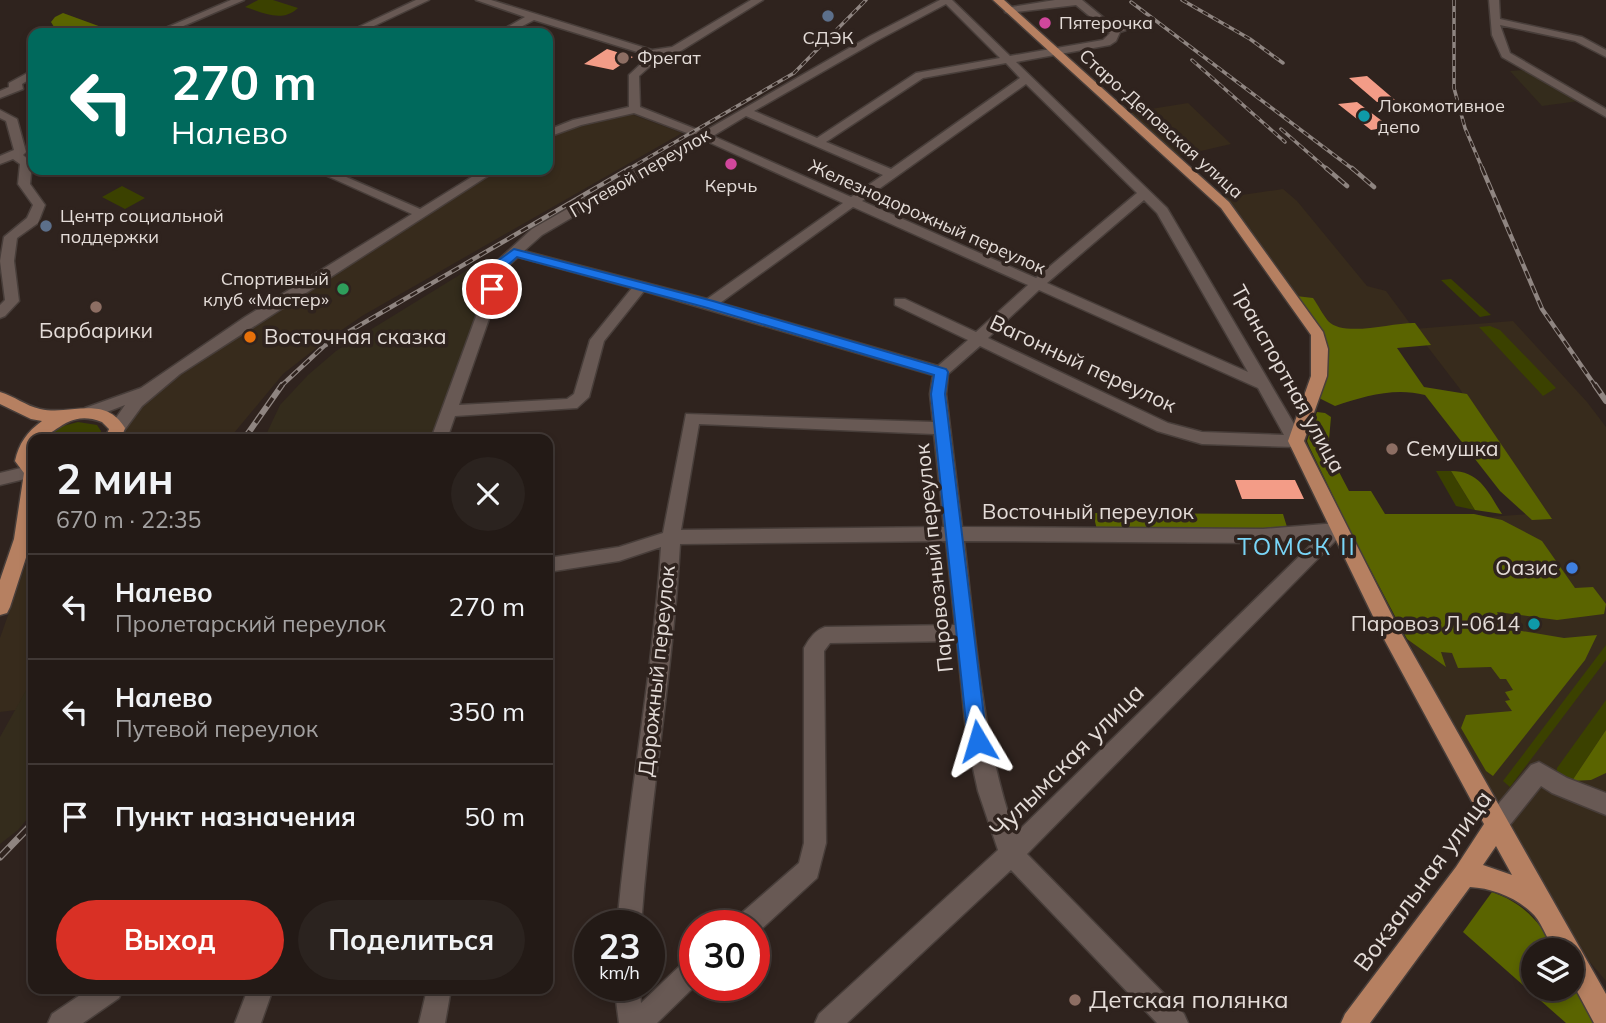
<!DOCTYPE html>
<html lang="ru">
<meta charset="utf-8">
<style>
:root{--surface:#231a16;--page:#2b231f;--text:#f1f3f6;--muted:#a3a1a1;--line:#403835;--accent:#d93025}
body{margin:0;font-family:Mulish,sans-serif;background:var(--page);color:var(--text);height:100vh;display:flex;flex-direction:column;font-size:26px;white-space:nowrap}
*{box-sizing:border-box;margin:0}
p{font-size:23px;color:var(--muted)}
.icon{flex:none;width:38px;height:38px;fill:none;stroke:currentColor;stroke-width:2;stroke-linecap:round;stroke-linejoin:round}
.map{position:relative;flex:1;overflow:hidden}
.drawer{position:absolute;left:28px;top:434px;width:525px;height:560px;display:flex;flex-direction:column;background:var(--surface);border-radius:14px;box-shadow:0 4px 10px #0003,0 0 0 2px var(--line)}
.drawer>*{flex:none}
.guide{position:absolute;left:28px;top:28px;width:525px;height:147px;border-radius:14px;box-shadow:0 4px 10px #0003,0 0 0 2px var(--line);background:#00695c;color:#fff;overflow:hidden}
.tools{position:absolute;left:1521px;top:938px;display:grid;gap:14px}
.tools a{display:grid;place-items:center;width:63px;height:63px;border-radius:50%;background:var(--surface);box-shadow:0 4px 10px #0003,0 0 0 2px var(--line);font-size:35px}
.speed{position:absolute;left:574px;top:910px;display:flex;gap:14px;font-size:35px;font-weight:700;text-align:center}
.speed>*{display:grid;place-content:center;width:91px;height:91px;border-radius:50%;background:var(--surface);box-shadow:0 4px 10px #0003,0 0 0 2px var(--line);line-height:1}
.speed small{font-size:18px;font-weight:400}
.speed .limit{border:10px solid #d22;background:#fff;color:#111}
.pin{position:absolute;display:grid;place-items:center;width:60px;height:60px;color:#fff;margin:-30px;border:4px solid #fff;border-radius:50%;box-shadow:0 2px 7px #0007}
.me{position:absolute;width:77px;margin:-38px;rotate:353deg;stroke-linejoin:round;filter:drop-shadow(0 0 5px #0008)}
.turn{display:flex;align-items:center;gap:24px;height:147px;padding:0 28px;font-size:32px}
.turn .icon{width:91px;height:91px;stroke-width:2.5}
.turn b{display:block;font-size:49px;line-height:60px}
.round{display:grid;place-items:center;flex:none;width:74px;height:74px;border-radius:37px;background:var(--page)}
.head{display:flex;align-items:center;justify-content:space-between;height:119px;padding:0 28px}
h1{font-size:42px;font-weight:700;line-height:52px}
.cta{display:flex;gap:14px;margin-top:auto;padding:14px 28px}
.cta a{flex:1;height:80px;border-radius:42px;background:var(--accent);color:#fff;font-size:28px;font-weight:700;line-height:80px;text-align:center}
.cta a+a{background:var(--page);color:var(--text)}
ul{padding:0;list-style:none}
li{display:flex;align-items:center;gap:21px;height:105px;padding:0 28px;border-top:2px solid var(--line)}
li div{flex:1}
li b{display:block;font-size:26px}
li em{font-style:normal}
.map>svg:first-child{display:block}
</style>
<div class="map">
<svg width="1606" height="1023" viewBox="0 0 1606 1023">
<rect width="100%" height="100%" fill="#2f231e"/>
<!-- commercial -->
<path fill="#372b1c" d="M 1188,103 L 1231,144 L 1175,157 L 1126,113 Z
M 631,114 L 682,133 L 362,316 L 320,345 L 283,374 L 229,439 L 121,439 L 130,416 L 144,399 L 437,206 L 498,170 L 548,170 L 548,138 L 559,131 L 579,123 Z
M 1283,189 L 1297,201 L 1367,286 L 1386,291 L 1414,329 L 1513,321 L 1587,402 L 1606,427 L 1606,981 L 1584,955 L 1463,744 L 1348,527 L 1529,514 L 1460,389 L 1414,329 L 1321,333 L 1243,221 L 1222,198 Z
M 33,544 L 33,678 L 16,710 L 0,712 L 0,638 Z"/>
<!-- industrial -->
<path fill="#342c1c" d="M 1525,70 L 1579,101 L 1542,106 L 1510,71 Z
M 474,266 L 495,274 L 435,439 L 264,439 L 280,405 L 308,375 L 336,351 Z
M 33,678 L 33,812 L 18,830 L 0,844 L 0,737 Z"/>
<!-- green -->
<path fill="#3b4100" d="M 258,0 L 273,0 L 298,8 C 282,23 264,13 245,7 Z
M 122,186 L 145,198 L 125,209 L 102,197 Z
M 1451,279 L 1491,315 L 1480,317 L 1441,280 Z
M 1490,326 L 1500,330 L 1556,388 L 1543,396 L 1479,327 Z
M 78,422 L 97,425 L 101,431 L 100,439 L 41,439 L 59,427 Z
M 1436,471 L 1451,471 L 1475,510 L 1456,506 Z
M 1606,645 L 1606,660 L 1510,787 L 1503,781 Z
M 1606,700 L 1606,730 L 1572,781 L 1557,774 L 1557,768 Z"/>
<!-- forest -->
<path fill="#5a6400" d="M 63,13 L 115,32 L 34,32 L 54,27 L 51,22 L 55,17 Z
M 1296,296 L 1313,298 C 1318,305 1323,315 1328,321 C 1344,338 1394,322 1415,323 L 1431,345 L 1397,348 L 1424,387 L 1467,394 L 1552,519 L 1532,520 L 1500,491 L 1425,395 C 1395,387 1364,396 1335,406 L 1319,398 L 1327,356 Z
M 1317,412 L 1325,413 L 1331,417 L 1328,451 L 1349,491 L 1371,491 L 1385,514 L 1474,514 L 1502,520 L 1542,541 L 1575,588 L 1593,587 L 1606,604 L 1604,614 L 1557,620 L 1497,612 L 1504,628 L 1564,638 L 1597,635 L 1585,660 L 1493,776 L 1486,771 L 1461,728 L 1466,715 L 1512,711 L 1505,701 L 1510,700 L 1505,692 L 1513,690 L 1506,679 L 1500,679 L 1491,667 L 1458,668 L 1452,653 L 1441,652 L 1446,667 L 1407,639 L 1348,527 L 1309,446 L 1307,441 Z
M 1451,471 C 1480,471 1488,492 1502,514 L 1475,510 Z
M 1093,513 L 1283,514 L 1287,527 L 1261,531 L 1097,530 Z
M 1606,730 L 1606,773 L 1591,780 L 1572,781 Z
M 1492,892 C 1524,903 1539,922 1557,950 L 1533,950 L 1533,989 L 1572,989 L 1572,976 L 1595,1020 L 1592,1023 L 1566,1023 L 1463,932 Z"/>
<!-- building -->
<path fill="#f39c87" d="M 607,49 L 633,57 L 613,70 L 584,64 Z
M 1367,76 L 1395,100 L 1377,102 L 1349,78 Z
M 1357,102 L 1390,127 L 1371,130 L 1338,104 Z
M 1235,480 L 1295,480 L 1304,499 L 1242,499 Z"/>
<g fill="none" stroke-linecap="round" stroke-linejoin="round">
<defs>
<path id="minor" d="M 231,0 L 244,0 L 167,33 L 154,33 Z
M 416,0 L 429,0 L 359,33 L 346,33 Z
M 476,0 L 491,0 L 652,50 L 672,47 L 751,0 L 763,0 L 679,52 L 657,55 L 657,60 L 639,76 L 640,107 L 703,132 L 870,36 L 940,0 L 952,0 L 1010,56 L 1103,40 L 1110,33 L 1076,5 L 1008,13 L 1005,12 L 1005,8 L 1055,0 L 1082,0 L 1115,27 L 1147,19 L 1147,23 L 1120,32 L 1116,41 L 1110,45 L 1016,62 L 1167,208 L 1304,441 L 1296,447 L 1202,444 L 1157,431 L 980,346 L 948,374 L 946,394 L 962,527 L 1263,529 L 1337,523 L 1343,525 L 1346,530 L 1027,854 L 1184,1014 L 1188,1023 L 1157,1023 L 1011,870 L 847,1023 L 815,1023 L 819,1014 L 998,850 L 978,791 L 967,741 L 957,641 L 830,643 L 824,651 L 826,843 L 817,878 L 755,935 L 754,926 L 734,926 L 737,917 L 799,863 L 804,843 L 804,648 C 809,639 815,630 825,627 L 955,625 L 946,541 L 680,544 C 673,672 650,798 641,926 L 617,926 C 628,799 653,674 661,547 L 619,561 L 548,572 L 548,558 L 619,547 L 663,533 L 686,414 L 933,422 L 930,394 L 933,375 L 644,291 L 604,341 L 589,397 L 577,408 L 455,416 L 447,439 L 431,439 L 496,262 L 532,229 L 695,136 L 634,113 L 581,125 L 548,137 L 548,130 L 573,120 L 629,107 L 629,75 L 648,57 L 647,55 L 534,20 L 509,33 L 497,33 L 525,17 ZM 946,4 L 1000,58 L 916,73 L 817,138 L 754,111 L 878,40 ZM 1006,63 L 1020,78 L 891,169 L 826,142 L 923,78 ZM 1026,84 L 1137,193 L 1036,278 L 862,201 ZM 746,116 L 883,175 L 851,197 L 713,136 ZM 704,140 L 843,203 L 707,299 L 524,251 L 542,235 ZM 1144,200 L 1157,213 L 1248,372 L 1047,283 ZM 853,207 L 1028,285 L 976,332 L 905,299 L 895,299 L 895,305 L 968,340 L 938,366 L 720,303 ZM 518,257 L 632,288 L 590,340 L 574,394 L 567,399 L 459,405 L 507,267 ZM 1039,290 L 1258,388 L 1284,435 L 1202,432 L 1168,423 L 988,338 ZM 699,424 L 934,434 L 944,527 L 681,530 ZM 1317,539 L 1015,834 C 982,740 976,640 964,541 L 1263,543 Z
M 1489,0 L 1499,0 L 1500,19 L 1582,37 L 1606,50 L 1606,57 L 1575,41 L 1500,25 L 1510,53 L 1606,109 L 1606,117 L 1502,57 L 1492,35 Z
M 33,70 L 33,77 L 22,84 L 23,89 L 0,98 L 0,91 L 9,87 L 9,83 Z
M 0,110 L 17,119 L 26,152 L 23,155 L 32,163 L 30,184 L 45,205 L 38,223 L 17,238 L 14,261 L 19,301 L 5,316 L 0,318 L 0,305 L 5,300 L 0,261 L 4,237 L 27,218 L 33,205 L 18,184 L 20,164 L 13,159 L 0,164 L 0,156 L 14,150 L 6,121 L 0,118 Z
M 314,170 L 330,170 L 420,209 L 483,170 L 497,170 L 180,374 L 142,406 L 123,432 L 111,432 L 109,428 L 125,405 L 91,418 L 85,416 L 83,412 L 85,408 L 141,388 L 245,317 L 412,214 Z
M 33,465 L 33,477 L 0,485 L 0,473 Z
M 1539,762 L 1567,778 L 1606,793 L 1606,815 L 1552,793 L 1541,786 L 1505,831 L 1497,834 L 1489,831 L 1486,823 L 1489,815 L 1531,765 Z
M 695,957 L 696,985 L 657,1023 L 619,1023 L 614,985 L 639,985 L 641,1003 L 686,960 Z
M 89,989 L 123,989 L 119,998 L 83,1023 L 48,1023 L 52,1014 Z
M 248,989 L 273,989 L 261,1023 L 235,1023 Z
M 427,989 L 451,989 L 445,1023 L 419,1023 Z"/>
<path id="major" d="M 993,0 L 1004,0 L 1229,202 L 1323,332 L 1328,349 L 1327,376 L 1304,441 L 1399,629 L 1606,994 L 1606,1023 L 1594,1023 L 1572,982 L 1572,950 L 1554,950 C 1547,939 1541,920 1531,912 C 1515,897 1491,888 1470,887 L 1370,1023 L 1341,1023 L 1345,1014 L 1456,867 L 1484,824 L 1385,641 L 1288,441 L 1311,376 L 1311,335 L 1221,208 ZM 1496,846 L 1512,875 L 1483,865 Z
M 0,392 C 14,396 26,406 40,409 C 71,416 104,394 125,428 L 121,439 L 105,439 L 109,429 L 102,422 C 65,408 56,439 33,439 L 32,539 L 10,607 L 7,613 L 0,615 L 0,580 L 14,539 L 24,473 L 15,461 C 19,443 27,432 42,421 L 31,419 L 0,404 Z"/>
</defs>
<!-- minor casing -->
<use href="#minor" stroke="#483e3a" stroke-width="3"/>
<!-- major casing -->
<use href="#major" stroke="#483e3a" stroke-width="3"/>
<!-- minor -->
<use href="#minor" fill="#685954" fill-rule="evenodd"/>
<!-- major -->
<use href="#major" fill="#b68061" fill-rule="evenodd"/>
<defs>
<path id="rail-far3" d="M 1182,0 L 1250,39 L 1283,63
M 1454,0 L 1454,88 L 1465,128 L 1483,170
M 1131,2 L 1354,170
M 1192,60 L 1285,142
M 1281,129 L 1328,170
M 627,170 L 794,73 L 866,0"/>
<path id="rail-far2" d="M 1326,168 L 1347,186
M 1352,168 L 1374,187
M 1482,168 L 1542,309 L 1596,387
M 280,387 L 324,346 L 630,168"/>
<path id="rail-far1" d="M 1595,385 L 1606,401
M 244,439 L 282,385"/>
<path id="rail" d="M 0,857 L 33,823"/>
</defs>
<!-- rail-far3 casing -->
<use href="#rail-far3" stroke="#8f8581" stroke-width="3.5"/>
<!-- rail-far2 casing -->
<use href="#rail-far2" stroke="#8f8581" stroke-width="4.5"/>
<!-- rail-far1 casing -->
<use href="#rail-far1" stroke="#8f8581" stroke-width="6"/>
<!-- rail casing -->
<use href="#rail" stroke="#8f8581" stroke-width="7"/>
<!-- rail-far3 -->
<use href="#rail-far3" stroke="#2f231e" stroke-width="2" stroke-dasharray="6" stroke-linecap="butt"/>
<!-- rail-far2 -->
<use href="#rail-far2" stroke="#2f231e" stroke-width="2.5" stroke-dasharray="8" stroke-linecap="butt"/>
<!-- rail-far1 -->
<use href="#rail-far1" stroke="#2f231e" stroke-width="3.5" stroke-dasharray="10" stroke-linecap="butt"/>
<!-- rail -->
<use href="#rail" stroke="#2f231e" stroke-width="4.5" stroke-dasharray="13" stroke-linecap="butt"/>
</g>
<!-- route -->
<path fill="#1a73e8" stroke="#114b97" stroke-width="2" d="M 514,249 L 713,301 L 946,369 L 948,372 L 945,394 L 987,741 L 985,748 L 978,751 L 971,748 L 968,741 L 931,394 L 934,375 L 704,307 L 517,257 L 507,266 L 497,292 L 488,292 L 486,289 L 496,262 Z"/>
<!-- markers -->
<g fill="#5c6f8a" stroke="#2f231e" stroke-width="2.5">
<circle cx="828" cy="16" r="7"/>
<circle cx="46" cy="226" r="7"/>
</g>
<g fill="#d1479c" stroke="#2f231e" stroke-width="2.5">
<circle cx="1045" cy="23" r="7"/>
<circle cx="731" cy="164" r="7"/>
</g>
<g fill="#8d6e63" stroke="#2f231e" stroke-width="2.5">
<circle cx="623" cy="58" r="7"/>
<circle cx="96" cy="307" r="7"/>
<circle cx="1392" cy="449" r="7"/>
<circle cx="1075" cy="1000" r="7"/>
</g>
<g fill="#0f9aa8" stroke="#2f231e" stroke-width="2.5">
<circle cx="1364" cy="116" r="7"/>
<circle cx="1534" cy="624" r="7"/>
</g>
<circle fill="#2e9e5b" stroke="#2f231e" stroke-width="2.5" cx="343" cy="289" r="7"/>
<circle fill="#e8710a" stroke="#2f231e" stroke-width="2.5" cx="250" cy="337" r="7"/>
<circle fill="#3f7fe0" stroke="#2f231e" stroke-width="2.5" cx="1572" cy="568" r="7"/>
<g text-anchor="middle" stroke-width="7" stroke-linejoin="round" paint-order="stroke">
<!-- far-poi labels -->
<g font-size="18" fill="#e4dcd8" stroke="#2f231e" text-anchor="start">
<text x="1059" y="29">Пятерочка</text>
<text x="828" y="44" text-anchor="middle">СДЭК</text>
<text x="637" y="64">Фрегат</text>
<text x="1378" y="112">Локомотивное<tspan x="1378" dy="21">депо</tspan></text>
<text x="731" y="192" text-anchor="middle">Керчь</text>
<text x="60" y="222">Центр социальной<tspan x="60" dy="21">поддержки</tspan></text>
<text x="329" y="285" text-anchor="end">Спортивный<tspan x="329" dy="21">клуб «Мастер»</tspan></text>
</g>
<!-- far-street labels -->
<g font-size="18" fill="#e4dcd8" stroke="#2f231e">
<text transform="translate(1161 124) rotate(42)" y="6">Старо-Деповская улица</text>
<text transform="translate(640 173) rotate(-30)" y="6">Путевой переулок</text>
<text transform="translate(927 217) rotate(24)" y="6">Железнодорожный переулок</text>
</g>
<!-- poi labels -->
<g font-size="21" fill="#e4dcd8" stroke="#2f231e" text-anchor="start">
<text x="96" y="338" text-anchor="middle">Барбарики</text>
<text x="264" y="344">Восточная сказка</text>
<text x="1406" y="456">Семушка</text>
<text x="1558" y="575" text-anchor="end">Оазис</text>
<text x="1520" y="631" text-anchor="end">Паровоз Л-0614</text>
</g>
<!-- street labels -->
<g font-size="21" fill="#e4dcd8" stroke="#2f231e">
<text transform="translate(1083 364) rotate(25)" y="7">Вагонный переулок</text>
<text transform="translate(1288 379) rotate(61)" y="7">Транспортная улица</text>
<text x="1088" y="519">Восточный переулок</text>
<text transform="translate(934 558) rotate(-96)" y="7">Паровозный переулок</text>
<text transform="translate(657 671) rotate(-84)" y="7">Дорожный переулок</text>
</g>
<!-- quarter labels -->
<g font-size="24" letter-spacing="2" fill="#79d5f7" stroke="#2f231e">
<text x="1297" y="555">ТОМСК II</text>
</g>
<!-- near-street labels -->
<g font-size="24" fill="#e4dcd8" stroke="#2f231e">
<text transform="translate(1067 761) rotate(-45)" y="8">Чулымская улица</text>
<text transform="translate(1423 881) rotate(-54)" y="8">Вокзальная улица</text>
</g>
<!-- near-poi labels -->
<g font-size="24" fill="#e4dcd8" stroke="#2f231e" text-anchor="start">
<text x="1089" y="1008">Детская полянка</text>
</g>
</g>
</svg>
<div class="tools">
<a><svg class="icon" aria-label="layers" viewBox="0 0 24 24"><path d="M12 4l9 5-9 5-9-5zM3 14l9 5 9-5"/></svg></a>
</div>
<div class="speed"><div>23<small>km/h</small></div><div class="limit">30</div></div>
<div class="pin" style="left:492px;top:289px;background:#d93025"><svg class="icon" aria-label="arrive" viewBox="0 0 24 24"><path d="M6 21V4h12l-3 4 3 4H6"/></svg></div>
<svg class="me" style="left:978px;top:741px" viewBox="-20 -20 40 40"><path d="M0-17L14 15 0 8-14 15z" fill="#1a73e8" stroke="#fff" stroke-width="4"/></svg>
<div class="guide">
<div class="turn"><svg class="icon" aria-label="left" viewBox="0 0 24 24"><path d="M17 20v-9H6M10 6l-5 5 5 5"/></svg><div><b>270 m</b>Налево</div></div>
</div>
<section class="drawer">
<div class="head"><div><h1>2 мин</h1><p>670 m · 22:35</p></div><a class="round"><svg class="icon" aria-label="close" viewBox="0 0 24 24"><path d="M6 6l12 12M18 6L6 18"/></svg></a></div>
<ul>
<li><svg class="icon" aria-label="left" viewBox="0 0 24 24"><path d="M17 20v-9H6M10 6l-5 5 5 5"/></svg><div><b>Налево</b><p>Пролетарский переулок</p></div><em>270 m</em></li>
<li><svg class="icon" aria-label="left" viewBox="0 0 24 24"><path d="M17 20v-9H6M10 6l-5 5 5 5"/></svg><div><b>Налево</b><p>Путевой переулок</p></div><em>350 m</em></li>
<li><svg class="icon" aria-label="arrive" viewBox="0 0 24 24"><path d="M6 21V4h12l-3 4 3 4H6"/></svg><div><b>Пункт назначения</b></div><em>50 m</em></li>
</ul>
<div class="cta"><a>Выход</a><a>Поделиться</a></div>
</section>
</div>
